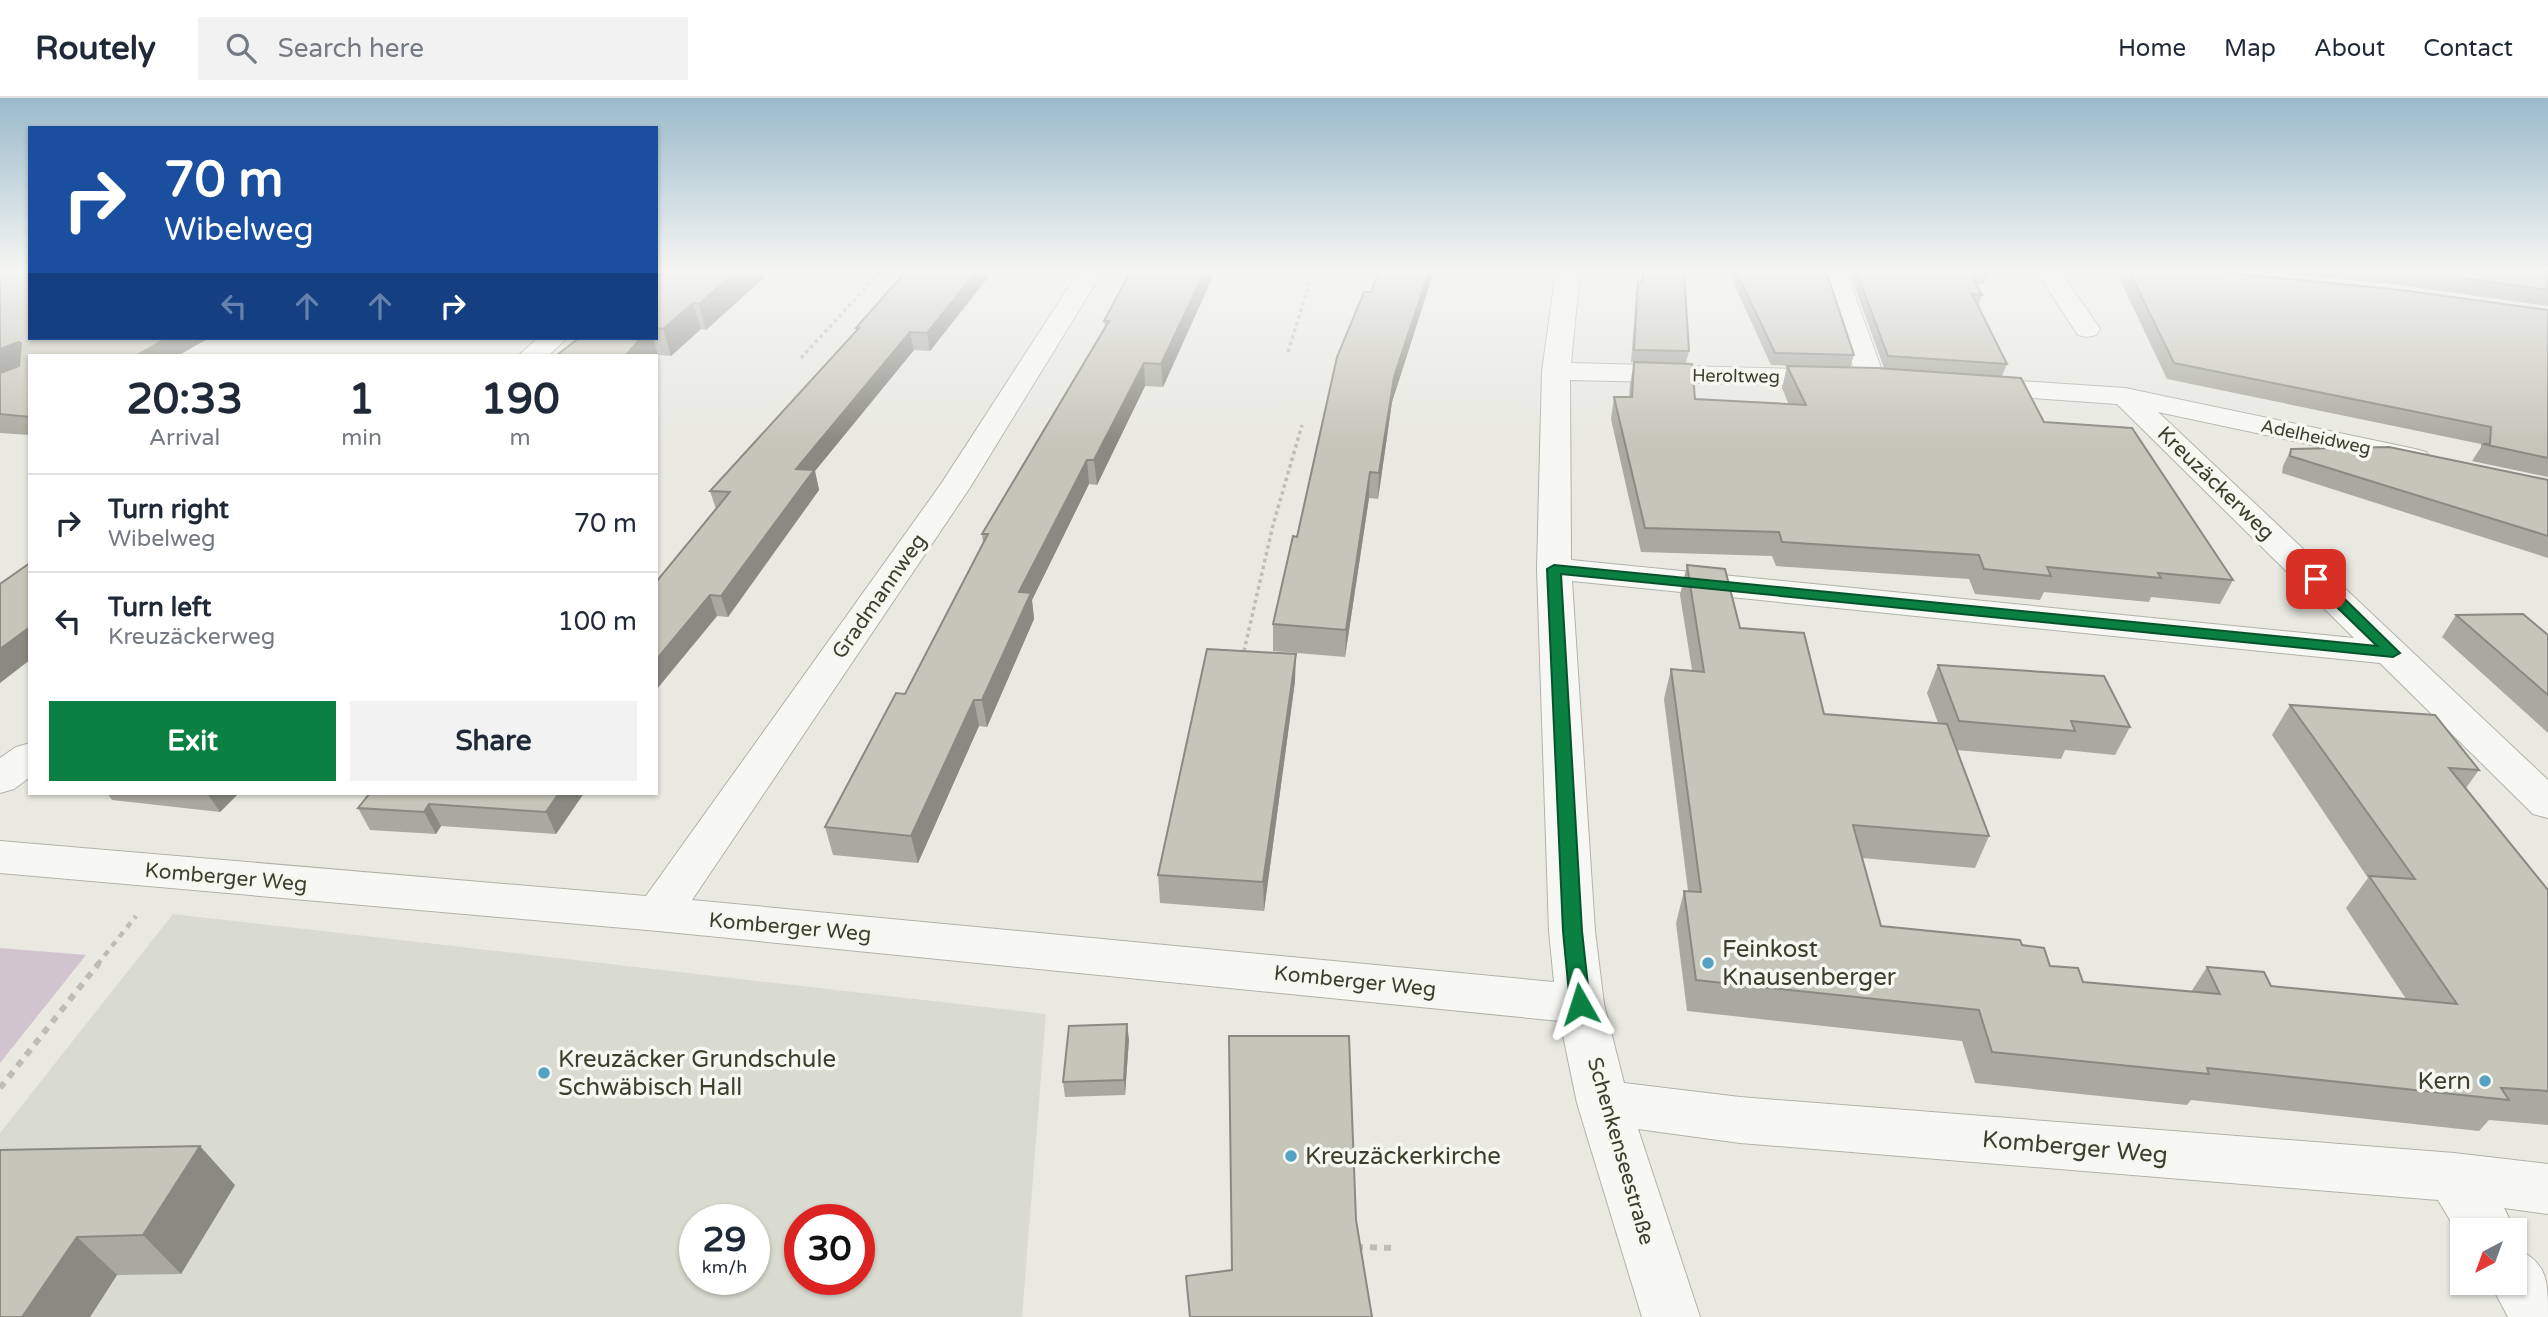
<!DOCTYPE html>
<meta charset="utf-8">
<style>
:root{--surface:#fff;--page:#f2f2f3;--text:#1f2937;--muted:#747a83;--line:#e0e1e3;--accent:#0b8043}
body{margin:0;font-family:"Varela Round",sans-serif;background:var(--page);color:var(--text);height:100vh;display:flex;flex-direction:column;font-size:26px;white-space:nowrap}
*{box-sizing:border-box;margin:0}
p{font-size:23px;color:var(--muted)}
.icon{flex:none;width:38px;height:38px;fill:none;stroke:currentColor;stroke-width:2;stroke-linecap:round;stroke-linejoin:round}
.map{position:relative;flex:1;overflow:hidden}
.drawer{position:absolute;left:28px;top:256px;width:630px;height:441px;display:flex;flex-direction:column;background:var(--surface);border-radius:0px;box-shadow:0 2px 5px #0004}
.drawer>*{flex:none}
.hud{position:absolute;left:28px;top:28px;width:630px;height:214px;border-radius:0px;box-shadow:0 2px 5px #0004;background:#1a4fa0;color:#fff;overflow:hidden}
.needle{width:46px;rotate:221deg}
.controls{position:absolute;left:2450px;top:1120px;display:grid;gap:14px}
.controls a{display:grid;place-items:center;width:77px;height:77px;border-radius:0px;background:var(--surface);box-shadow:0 2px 5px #0004;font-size:35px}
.speed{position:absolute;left:679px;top:1106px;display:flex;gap:14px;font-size:35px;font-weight:700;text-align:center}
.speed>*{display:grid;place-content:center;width:91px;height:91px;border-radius:50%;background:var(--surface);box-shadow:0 2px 5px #0004;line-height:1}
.speed small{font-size:18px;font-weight:400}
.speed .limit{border:10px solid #d22;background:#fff;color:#111}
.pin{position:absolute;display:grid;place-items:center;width:60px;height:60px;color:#fff;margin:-30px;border-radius:14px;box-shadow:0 4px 10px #0006}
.me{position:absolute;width:77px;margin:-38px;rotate:354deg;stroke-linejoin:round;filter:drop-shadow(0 0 5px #0008)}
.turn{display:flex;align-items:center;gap:24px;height:147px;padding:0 21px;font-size:32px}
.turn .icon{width:91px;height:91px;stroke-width:2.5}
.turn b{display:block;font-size:49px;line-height:60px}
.lanes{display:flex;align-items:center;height:66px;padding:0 21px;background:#0003;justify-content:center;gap:35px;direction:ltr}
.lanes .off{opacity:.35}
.eta{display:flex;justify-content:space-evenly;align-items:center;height:119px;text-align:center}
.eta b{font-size:42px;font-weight:800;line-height:49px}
.action{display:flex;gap:14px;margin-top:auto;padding:14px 21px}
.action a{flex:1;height:80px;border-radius:0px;background:var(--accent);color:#fff;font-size:28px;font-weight:800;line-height:80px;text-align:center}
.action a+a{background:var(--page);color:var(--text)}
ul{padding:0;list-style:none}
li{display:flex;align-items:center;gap:21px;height:98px;padding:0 21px;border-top:2px solid var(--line)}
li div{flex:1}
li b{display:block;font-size:26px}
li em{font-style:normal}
header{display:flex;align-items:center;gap:42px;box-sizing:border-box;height:98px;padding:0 35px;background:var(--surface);border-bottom:2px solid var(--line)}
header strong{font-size:33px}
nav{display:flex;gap:38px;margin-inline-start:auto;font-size:24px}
.search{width:490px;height:63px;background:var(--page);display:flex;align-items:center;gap:18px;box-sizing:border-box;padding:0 24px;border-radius:0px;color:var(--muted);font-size:26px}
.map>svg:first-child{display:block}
</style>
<header>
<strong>Routely</strong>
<div class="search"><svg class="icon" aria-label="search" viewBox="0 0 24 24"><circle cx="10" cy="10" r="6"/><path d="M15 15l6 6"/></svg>Search here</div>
<nav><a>Home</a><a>Map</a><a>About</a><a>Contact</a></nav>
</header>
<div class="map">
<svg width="2548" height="1219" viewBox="0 0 2548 1219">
<rect width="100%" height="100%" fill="#e9e9e2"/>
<!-- built -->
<path fill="#dadbd0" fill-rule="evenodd" d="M 173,816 L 1046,916 L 1022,1219 L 0,1219 L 0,1035 ZM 695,1122 L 754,1122 L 754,1181 L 695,1181 ZM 800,1122 L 859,1122 L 859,1181 L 800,1181 Z"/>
<!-- green -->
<path fill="#d2c4cf" d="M 0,850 L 86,857 L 0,965 Z"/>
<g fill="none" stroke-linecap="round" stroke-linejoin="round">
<defs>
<path id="street" d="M 1079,173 L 1103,173 L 971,388 L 692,802 L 1554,884 L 1549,833 L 1537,471 L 1542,273 L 1556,173 L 1580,173 L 1571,265 L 1837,272 L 1847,274 L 1851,280 L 1847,286 L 1837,288 L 1570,282 L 1571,462 L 2354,540 L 2117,306 L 1974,296 L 1964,294 L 1960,288 L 1964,282 L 1974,280 L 2125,290 L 2415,351 L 2426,354 L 2430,360 L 2426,366 L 2415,369 L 2158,314 L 2548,682 L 2548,720 L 2533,716 L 2380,565 L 1572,483 L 1595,833 L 1604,906 L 1624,985 L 1740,999 L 2454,1055 L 2548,1066 L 2548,1116 L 2504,1110 L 2515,1132 L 2462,1132 L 2462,1142 L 2438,1102 L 1740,1045 L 1638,1031 L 1700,1219 L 1642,1219 L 1577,1005 L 1560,923 L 658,833 L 0,775 L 0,743 L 646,798 L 941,386 Z
M 1822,173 L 1846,173 L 1885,281 L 1881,287 L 1871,289 L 1861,287 L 1857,281 Z
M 2036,173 L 2060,173 L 2100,231 L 2096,237 L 2087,239 L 2078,237 Z
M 538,240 L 567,240 L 549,257 L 519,257 Z
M 30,645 L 30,679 L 14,691 L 0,695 L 0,660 L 16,649 Z
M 2515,1150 C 2548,1165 2548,1182 2548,1219 L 2508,1219 L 2490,1185 L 2515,1185 Z"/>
</defs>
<!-- street casing -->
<use href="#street" stroke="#b2b3a7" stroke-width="2"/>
<!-- path-far2 -->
<path stroke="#bcbdb4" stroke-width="3.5" stroke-dasharray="3.5 3.5" stroke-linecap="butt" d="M 1288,254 L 1313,173
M 801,260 L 881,173
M 1244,553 L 1273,427 L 1302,327"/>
<!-- path-far1 -->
<path stroke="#bcbdb4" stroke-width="4.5" stroke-dasharray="6 6" stroke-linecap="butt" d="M 97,867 L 136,818"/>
<!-- path -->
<path stroke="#bcbdb4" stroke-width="6" stroke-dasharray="7 7" stroke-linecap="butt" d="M 0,990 L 99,865
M 1356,1149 L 1398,1150"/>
<!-- street -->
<use href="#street" fill="#f7f8f4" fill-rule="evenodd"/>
</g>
<!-- wall -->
<path fill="#a9a9a0" d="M 0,173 L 30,240 L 209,240 L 179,257 L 30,257 L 30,337 L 0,335 L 0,275 L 19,268 Z
M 1131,173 L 1214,173 L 1214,176 L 1163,289 L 1145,288 L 1097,387 L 1089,386 L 1032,502 L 1034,521 L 987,629 L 979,628 L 918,765 L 833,757 L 825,729 L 905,596 L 983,445 L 982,436 L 1105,229 L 1104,223 Z
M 1379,173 L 1434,173 L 1392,304 L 1378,401 L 1369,400 L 1345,559 L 1273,553 L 1273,526 L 1297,439 L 1371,194 Z
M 1641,173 L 1684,173 L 1689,253 L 1686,265 L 1631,264 L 1636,195 L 1638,184 L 1641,184 Z
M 1728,173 L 1826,173 L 1854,257 L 1850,269 L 1884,270 L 1849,173 L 1987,173 L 1988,175 L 1984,186 L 1977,186 L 1982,197 L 1978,208 L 2007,266 L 2002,278 L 2044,324 L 2233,482 L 2220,506 L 2151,499 L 2149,504 L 2044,494 L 2040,502 L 1975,496 L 1969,481 L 1776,468 L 1772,458 L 1641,454 L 1611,321 L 1614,299 L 1629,299 L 1630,286 L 1634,264 L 1695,301 L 1789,307 L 1782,290 L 1787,268 L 1845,269 L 1771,267 Z
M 2116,173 L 2210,173 L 2548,212 L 2548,379 L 2472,363 L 2481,349 L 2481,346 L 2167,281 Z
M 2255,173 L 2548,173 L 2548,208 L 2393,186 Z
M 765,175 L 766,178 L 706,232 L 701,231 L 671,258 L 658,257 L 579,240 L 656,240 L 656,180 Z
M 989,178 L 930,253 L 914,252 L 815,373 L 819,392 L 728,519 L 717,518 L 656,592 L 656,484 L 716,411 L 710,393 L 857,233 L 856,230 Z
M 2291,351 L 2548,382 L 2548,460 L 2282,375 L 2283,368 Z
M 1687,467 L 1740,530 L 1824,616 L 1938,625 L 1927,595 L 1938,567 L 2130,629 L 2115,657 L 2065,652 L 2061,661 L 1956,652 L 1989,738 L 1975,770 L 1862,760 L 1881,828 L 2022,847 L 2050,868 L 2083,884 L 2191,894 L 2207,869 L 2271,888 L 2406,901 L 2346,810 L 2368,780 L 2272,637 L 2290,607 L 2479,672 L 2466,690 L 2548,792 L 2548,1027 L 2489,1022 L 2479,1033 L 2191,1002 L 2187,1007 L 1975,985 L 1962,943 L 1687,913 L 1676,825 L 1684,793 L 1688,793 L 1664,601 L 1671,571 L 1692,572 L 1680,497 Z
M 2456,517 L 2548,537 L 2548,635 L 2442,539 Z
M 1295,583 L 1264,813 L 1160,805 L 1158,777 Z
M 107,695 L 239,695 L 220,714 L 112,702 Z
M 370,695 L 584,695 L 556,736 L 441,728 L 436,736 L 370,732 L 358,710 Z
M 1129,941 L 1125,997 L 1065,999 L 1063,984 Z
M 0,1052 L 235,1087 L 181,1176 L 117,1177 L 90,1219 L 0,1219 Z"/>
<!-- shaded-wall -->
<path fill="#8a8a82" d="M 736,173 L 767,173 L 765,175 L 766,178 L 706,232 L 699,206 Z
M 977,173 L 988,173 L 989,178 L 930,253 L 927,235 Z
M 1205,173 L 1214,173 L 1214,176 L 1163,289 L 1161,266 Z
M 1429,173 L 1434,173 L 1392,304 L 1378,401 L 1379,375 L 1394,279 Z
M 693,205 L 701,231 L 671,258 L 663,231 Z
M 910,234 L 914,252 L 815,373 L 819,392 L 728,519 L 721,498 L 796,371 Z
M 167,240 L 209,240 L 179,257 L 137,257 Z
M 641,240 L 653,240 L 658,257 L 656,258 L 656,257 L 626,257 Z
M 18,244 L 29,263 L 0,275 L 0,251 Z
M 1144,265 L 1145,288 L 1097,387 L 1094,362 Z
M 1087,362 L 1089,386 L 1032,502 L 1034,521 L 987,629 L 982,602 L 1019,494 Z
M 1370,374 L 1369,400 L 1345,559 L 1346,532 Z
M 710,497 L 717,518 L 656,592 L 656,562 Z
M 30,529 L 30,562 L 0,585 L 0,551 Z
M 1296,556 L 1295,583 L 1264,813 L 1263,784 Z
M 974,602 L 979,628 L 918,765 L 911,738 Z
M 207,695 L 239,695 L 220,714 Z
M 559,695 L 584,695 L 556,736 L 546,714 Z
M 429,706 L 441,728 L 436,736 L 424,714 Z
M 1127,926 L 1129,941 L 1125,997 L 1124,982 Z
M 200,1048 L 235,1087 L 181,1176 L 143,1137 Z
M 77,1139 L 117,1177 L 90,1219 L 22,1219 Z"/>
<!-- building -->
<path fill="#c5c5ba" stroke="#8a8a82" stroke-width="2" d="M 0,173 L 30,173 L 30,240 L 59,241 L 64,240 L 167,240 L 137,257 L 30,257 L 30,319 L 0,316 L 0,275 L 19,268 L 21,245 L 18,244 L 0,251 Z
M 665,173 L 736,173 L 699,206 L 693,205 L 663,231 L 656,230 L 656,180 Z
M 906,173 L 977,173 L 927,235 L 910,234 L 796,371 L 814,372 L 721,498 L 710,497 L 656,562 L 656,484 L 730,394 L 710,393 L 859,230 L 856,230 Z
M 1131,173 L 1205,173 L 1161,266 L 1144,265 L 1094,362 L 1087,362 L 1019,494 L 1031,495 L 982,602 L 974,602 L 911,738 L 825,729 L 896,595 L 905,596 L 988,436 L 982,436 L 1109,223 L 1104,223 Z
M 1379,173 L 1429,173 L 1394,279 L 1379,375 L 1370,374 L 1346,532 L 1273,526 L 1293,438 L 1297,439 L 1337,259 L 1364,194 L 1371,194 Z
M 1643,173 L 1684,173 L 1689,253 L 1634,252 L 1638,184 L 1643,184 Z
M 1736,173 L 1826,173 L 1854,257 L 1775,255 Z
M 1856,173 L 1987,173 L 1988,175 L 1970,174 L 1982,197 L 1972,196 L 2007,266 L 1888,258 Z
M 2129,173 L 2210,173 L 2401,192 L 2548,212 L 2548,360 L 2483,346 L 2490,346 L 2491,329 L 2174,265 Z
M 2413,173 L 2548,173 L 2548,192 Z
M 579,240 L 641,240 L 626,257 L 557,257 Z
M 1634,264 L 1692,266 L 1695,301 L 1806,307 L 1787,268 L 1877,270 L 2021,280 L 2044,324 L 2132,330 L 2233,482 L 2158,475 L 2161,480 L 2047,469 L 2051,478 L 1984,471 L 1979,457 L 1782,444 L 1779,434 L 1645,430 L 1614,299 L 1632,299 Z
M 2389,349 L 2548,382 L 2548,438 L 2290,358 L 2291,351 Z
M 30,465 L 30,529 L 0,551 L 0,486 Z
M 1687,467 L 1725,471 L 1740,530 L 1804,535 L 1824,616 L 1947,626 L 1989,738 L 1853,727 L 1881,828 L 2020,842 L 2022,847 L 2044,850 L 2050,868 L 2078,870 L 2083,884 L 2220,896 L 2207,869 L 2264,874 L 2271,888 L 2457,906 L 2369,778 L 2415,781 L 2290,607 L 2435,617 L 2479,672 L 2449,670 L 2548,792 L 2548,993 L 2501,990 L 2509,1002 L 2207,970 L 2209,976 L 1992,954 L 1979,912 L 1696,882 L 1684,793 L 1701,794 L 1671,571 L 1704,574 Z
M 2523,516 L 2548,537 L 2548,597 L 2456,517 Z
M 1207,551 L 1296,556 L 1263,784 L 1158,777 Z
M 1938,567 L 2104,578 L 2130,629 L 2071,623 L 2075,633 L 1959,623 Z
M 370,695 L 559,695 L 546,714 L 429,706 L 424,714 L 358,710 Z
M 1127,926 L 1124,982 L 1063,984 L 1069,928 Z
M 1229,938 L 1349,938 L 1356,1122 L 1372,1219 L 1190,1219 L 1186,1178 L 1232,1172 Z
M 200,1048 L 143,1137 L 77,1139 L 22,1219 L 0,1219 L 0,1052 Z"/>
<!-- sky -->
<linearGradient id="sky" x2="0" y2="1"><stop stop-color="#9abacb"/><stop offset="0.5" stop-color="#f5f5f2"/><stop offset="1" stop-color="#f5f5f2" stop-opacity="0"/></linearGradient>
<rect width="2548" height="344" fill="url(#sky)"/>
<!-- route -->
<path fill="#0b8043" stroke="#07532c" stroke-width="2" d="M 1554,467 L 2377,548 L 2311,484 L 2309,481 L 2316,477 L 2321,478 L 2400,555 L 2393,559 L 1561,476 L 1582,833 L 1590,906 L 1587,911 L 1580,914 L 1573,911 L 1570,906 L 1563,833 L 1547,471 Z"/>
<!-- markers -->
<g fill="#53a2c2" stroke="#f6f7f1" stroke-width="2.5">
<circle cx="1708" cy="865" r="7"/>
<circle cx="544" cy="975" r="7"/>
<circle cx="2485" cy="983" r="7"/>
<circle cx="1291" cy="1058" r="7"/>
</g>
<g text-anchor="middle" stroke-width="7" stroke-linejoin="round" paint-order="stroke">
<!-- far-street labels -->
<g font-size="18" fill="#3e3f2b" stroke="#f6f7f1">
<text transform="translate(1736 278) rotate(1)" y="6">Heroltweg</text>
<text transform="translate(2316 339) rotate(12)" y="6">Adelheidweg</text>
</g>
<!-- street labels -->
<g font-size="21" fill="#3e3f2b" stroke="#f6f7f1">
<text transform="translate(2216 385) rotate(44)" y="7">Kreuzäckerweg</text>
<text transform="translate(879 498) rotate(-55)" y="7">Gradmannweg</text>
<text transform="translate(226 779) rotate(5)" y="7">Komberger Weg</text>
<text transform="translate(790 829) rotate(5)" y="7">Komberger Weg</text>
<text transform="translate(1355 883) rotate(6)" y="7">Komberger Weg</text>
<text transform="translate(1621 1053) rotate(74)" y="7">Schenkenseestraße</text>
</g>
<!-- near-poi labels -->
<g font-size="24" fill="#3e3f2b" stroke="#f6f7f1" text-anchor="start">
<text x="1722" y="859">Feinkost<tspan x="1722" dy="28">Knausenberger</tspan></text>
<text x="558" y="969">Kreuzäcker Grundschule<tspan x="558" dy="28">Schwäbisch Hall</tspan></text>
<text x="2471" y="991" text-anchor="end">Kern</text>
<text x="1305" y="1066">Kreuzäckerkirche</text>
</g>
<!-- near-street labels -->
<g font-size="24" fill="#3e3f2b" stroke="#f6f7f1">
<text transform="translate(2075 1049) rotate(5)" y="8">Komberger Weg</text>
</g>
</g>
</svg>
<div class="controls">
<a><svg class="needle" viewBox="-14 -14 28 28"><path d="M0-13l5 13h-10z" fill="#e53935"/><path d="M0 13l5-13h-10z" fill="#747a83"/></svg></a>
</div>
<div class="speed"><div>29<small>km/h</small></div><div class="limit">30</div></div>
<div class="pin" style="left:2316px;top:481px;background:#d93025"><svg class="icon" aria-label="arrive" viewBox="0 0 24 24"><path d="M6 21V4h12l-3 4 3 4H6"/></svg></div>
<svg class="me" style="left:1580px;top:906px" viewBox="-20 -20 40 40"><path d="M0-17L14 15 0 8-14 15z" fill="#0b8043" stroke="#fff" stroke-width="4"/></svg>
<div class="hud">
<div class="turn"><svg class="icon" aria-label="right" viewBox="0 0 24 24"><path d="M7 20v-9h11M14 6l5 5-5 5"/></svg><div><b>70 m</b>Wibelweg</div></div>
<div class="lanes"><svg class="icon off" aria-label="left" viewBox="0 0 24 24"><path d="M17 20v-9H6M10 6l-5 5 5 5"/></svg><svg class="icon off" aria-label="ahead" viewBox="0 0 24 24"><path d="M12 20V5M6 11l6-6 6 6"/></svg><svg class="icon off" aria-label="ahead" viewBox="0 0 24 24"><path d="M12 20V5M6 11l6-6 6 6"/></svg><svg class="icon" aria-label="right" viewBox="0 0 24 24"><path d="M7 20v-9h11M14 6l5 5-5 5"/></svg></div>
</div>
<section class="drawer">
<div class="eta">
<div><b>20:33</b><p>Arrival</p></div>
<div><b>1</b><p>min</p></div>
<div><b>190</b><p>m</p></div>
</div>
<ul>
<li><svg class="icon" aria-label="right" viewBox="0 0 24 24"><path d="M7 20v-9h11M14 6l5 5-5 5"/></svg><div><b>Turn right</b><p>Wibelweg</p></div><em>70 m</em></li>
<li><svg class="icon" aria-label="left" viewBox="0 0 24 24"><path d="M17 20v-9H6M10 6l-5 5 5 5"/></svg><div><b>Turn left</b><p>Kreuzäckerweg</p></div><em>100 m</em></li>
</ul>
<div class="action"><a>Exit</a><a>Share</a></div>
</section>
</div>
